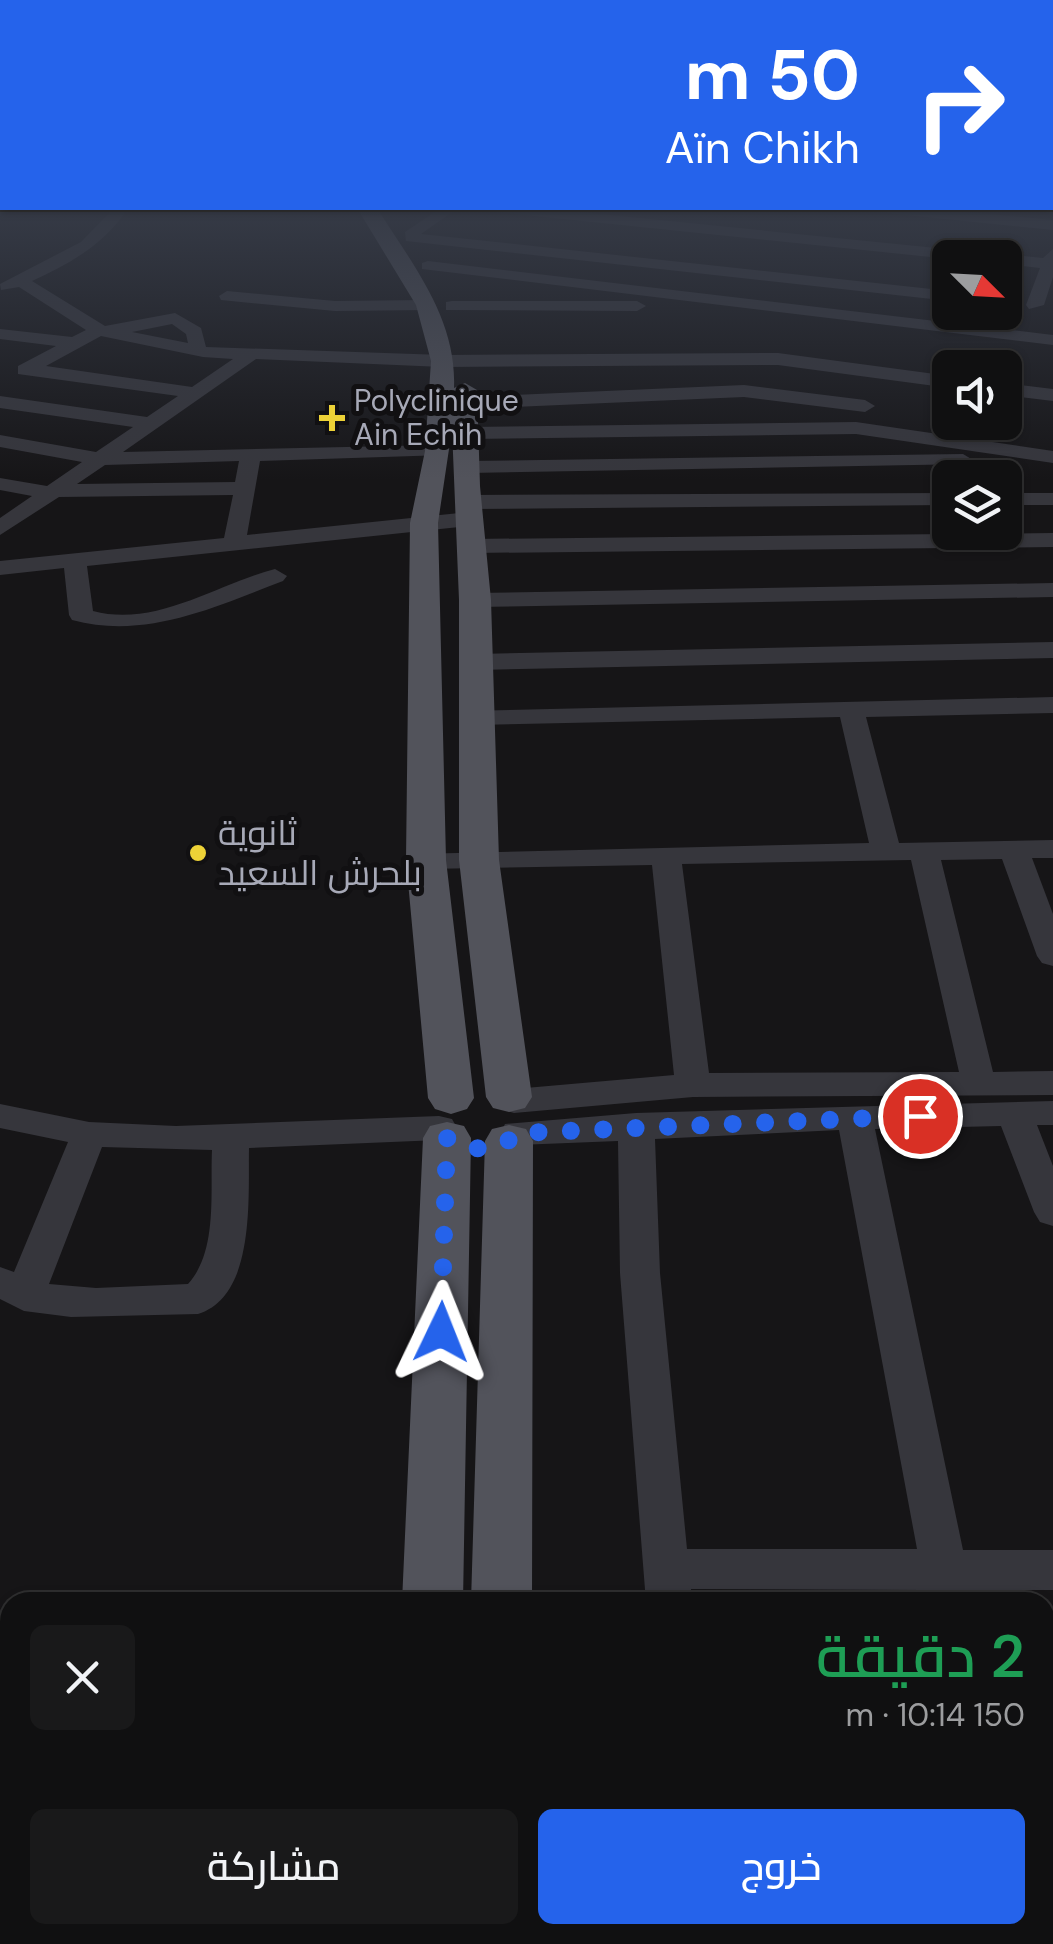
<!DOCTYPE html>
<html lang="ar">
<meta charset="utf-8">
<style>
:root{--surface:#101011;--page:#19191a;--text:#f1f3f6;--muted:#9c9d9f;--line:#303031;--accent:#2563eb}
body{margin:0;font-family:"DM Sans",Cairo,sans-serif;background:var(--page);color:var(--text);direction:rtl;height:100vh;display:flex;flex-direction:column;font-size:38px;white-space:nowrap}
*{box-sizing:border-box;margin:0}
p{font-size:32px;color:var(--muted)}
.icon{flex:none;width:55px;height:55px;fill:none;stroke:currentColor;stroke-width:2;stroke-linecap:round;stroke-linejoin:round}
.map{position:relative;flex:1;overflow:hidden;direction:ltr}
.details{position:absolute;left:0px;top:1592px;width:1055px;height:352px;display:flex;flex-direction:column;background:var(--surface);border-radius:30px 30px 0 0;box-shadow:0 2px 8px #0004,0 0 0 2px var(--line);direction:rtl}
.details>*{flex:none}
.banner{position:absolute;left:0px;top:0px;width:1055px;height:210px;box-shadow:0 2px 8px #0004,0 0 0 2px var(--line);direction:rtl;background:#2563eb;color:#fff;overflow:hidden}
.needle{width:65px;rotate:114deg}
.buttons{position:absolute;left:932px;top:240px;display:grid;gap:20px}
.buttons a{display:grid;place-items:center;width:90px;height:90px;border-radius:15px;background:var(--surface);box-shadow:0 2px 8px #0004,0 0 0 2px var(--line);font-size:50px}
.pin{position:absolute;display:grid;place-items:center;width:85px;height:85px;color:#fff;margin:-42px;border:5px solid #fff;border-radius:50%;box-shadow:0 2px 10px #0007}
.me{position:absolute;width:110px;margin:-55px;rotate:2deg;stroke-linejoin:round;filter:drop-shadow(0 0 8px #0008)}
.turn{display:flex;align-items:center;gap:35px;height:210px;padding:0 30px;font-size:45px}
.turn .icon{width:130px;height:130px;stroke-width:2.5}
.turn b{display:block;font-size:70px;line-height:85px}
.round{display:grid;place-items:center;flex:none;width:105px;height:105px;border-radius:15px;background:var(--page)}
.overview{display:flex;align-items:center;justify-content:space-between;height:170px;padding:0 30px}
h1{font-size:60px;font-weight:600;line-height:75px;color:#1e9e55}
.cta{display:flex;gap:20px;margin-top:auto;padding:20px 30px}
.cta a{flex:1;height:115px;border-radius:15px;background:var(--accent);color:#fff;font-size:40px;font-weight:600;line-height:115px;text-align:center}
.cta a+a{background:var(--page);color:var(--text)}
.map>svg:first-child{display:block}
</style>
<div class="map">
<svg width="1053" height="1944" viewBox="0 0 1053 1944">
<rect width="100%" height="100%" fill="#161517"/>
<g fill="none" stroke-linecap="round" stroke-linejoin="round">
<!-- minor -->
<path fill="#36363c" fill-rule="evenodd" d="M 114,208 L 128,208 C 105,244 71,263 32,281 L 105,326 L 175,313 L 201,328 L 206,347 L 443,355 L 778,353 L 950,376 L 950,388 L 778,365 L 443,367 L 256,359 L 123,452 L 438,445 L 445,447 L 448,451 L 445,455 L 260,461 L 247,535 L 469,512 L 480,519 L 469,526 L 87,566 L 93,611 C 156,628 216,584 275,569 L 287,576 L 283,581 C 215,607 146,640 72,620 L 69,615 L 64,568 L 0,575 L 0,561 L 224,538 L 233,495 L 59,497 L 0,535 L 0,518 L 32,496 L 0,490 L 0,478 L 47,486 L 82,462 L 0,447 L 0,435 L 96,452 L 133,427 L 0,408 L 0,396 L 147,417 L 178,396 L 18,374 L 18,366 L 56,346 L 0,339 L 0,329 L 72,337 L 86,330 L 19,287 L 1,290 L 0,284 L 81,242 ZM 172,324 L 186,334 L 188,343 L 132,332 ZM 101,336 L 203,357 L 233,359 L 192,387 L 46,366 ZM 239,461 L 235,482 L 77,484 L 105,465 Z
M 441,208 L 458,208 L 421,234 L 950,291 L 950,301 L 406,241 L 405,232 Z
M 489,208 L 540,208 L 986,253 L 994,258 L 950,259 L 496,212 Z
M 870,208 L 924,208 L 1053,220 L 1053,230 L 877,212 Z
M 1053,249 L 1053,277 L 1044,305 L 1029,309 L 1026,305 L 1040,268 L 1005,264 L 1005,258 L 998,258 L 1005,254 L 1043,258 Z
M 428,261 L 1053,335 L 1053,345 L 422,269 L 422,263 Z
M 227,291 L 335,301 L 427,300 L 436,305 L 427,310 L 335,311 L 221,300 L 219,296 Z
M 452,301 L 637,301 L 646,306 L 637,311 L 446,310 L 446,302 Z
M 1005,383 L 1053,389 L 1053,401 L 1005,395 Z
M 744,385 L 865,400 L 875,406 L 865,412 L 744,397 L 466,409 L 456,403 L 466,397 Z
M 856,422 L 1053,451 L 1053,463 L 856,434 L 468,439 L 458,433 L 468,427 Z
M 963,454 L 973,460 L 970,464 L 468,473 L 458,467 L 468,461 Z
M 950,493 L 950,505 L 468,509 L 457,502 L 468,495 Z
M 1005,493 L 1053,493 L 1053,505 L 1005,505 Z
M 1053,533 L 1053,547 L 472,553 L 461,546 L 472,539 Z
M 1053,583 L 1053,597 L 475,607 L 463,600 L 475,593 Z
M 1053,642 L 1053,658 L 477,670 L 464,662 L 477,654 Z
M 1053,697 L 1053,713 L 866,717 L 899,843 L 1053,840 L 1053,858 L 1032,858 L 1053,914 L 1053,966 L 1042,963 L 1037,956 L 1002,859 L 941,860 L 993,1072 L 1053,1071 L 1053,1095 L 693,1097 L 514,1113 L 501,1109 L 496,1101 L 501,1093 L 514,1089 L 674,1075 L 652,865 L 426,869 L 415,866 L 411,860 L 415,854 L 869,843 L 840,717 L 475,725 L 466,723 L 462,717 L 466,711 ZM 911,860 L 959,1072 L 709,1073 L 682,864 Z
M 1053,1101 L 1053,1125 L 1037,1125 L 1053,1166 L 1053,1226 L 1040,1222 L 1034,1212 L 1001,1126 L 875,1129 L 963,1550 L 1053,1550 L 1053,1590 L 971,1590 L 973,1602 L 927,1602 L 924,1590 L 691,1589 L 692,1602 L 646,1602 L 620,1273 L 618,1141 L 518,1145 L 505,1142 L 500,1133 L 505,1124 L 636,1113 ZM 839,1130 L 917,1549 L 687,1549 L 660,1273 L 655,1139 Z
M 0,1104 L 89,1122 L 176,1126 L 439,1116 L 452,1119 L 457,1128 L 452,1137 L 439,1140 L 249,1148 C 248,1197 256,1296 198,1314 L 71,1317 L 24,1311 L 0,1299 L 0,1267 L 14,1272 L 68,1142 L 0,1128 ZM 102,1147 L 212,1150 C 210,1192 218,1251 188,1284 L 96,1288 L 49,1284 Z
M 0,1619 L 10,1620 L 10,1664 L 0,1663 Z
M 0,1807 L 10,1807 L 10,1859 L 0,1859 Z
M 204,1935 L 258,1935 L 258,1944 L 204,1944 Z
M 651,1935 L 705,1935 L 705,1944 L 651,1944 Z
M 981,1935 L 1035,1935 L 1037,1944 L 983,1944 Z"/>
<!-- major -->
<path fill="#52535b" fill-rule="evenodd" d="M 357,208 L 377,208 C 412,264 457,318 454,388 L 465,383 L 477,390 L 480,486 L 491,600 L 499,860 L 532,1097 L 525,1108 L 509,1112 L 493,1108 L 486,1097 L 459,860 L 459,600 L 452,429 L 438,523 L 446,860 L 474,1098 L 467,1109 L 451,1114 L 435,1109 L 428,1098 L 406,860 L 410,523 L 425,451 L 431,361 L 416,305 Z
M 447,1122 L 464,1126 L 471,1138 L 463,1602 L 402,1602 L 423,1138 L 430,1126 Z
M 509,1125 L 526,1129 L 533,1141 L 532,1602 L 471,1602 L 485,1141 L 492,1129 Z
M 386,1935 L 458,1935 L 457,1944 L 385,1944 Z
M 460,1935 L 532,1935 L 532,1944 L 460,1944 Z"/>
</g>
<!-- sky -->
<linearGradient id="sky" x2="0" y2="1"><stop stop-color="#0c0c0d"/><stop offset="0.43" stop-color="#363b47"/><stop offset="1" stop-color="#363b47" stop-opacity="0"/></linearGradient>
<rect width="1053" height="480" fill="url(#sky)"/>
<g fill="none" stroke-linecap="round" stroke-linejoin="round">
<!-- route -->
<path stroke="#2563eb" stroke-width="18" stroke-dasharray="0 32.4" d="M 441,1332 L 447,1138 C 470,1153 498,1152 518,1133 L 920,1116"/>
</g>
<!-- markers -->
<g fill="#edd237" stroke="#111012" stroke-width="4">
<path d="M327 403h10v10h10v10h-10v10h-10v-10h-10v-10h10z"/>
<circle cx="198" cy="853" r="10"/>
</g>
<g text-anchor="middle" stroke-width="10" stroke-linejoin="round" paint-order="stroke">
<!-- far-poi labels -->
<g font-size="30" fill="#a7a9b7" stroke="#111012" text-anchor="start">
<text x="354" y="411">Polyclinique<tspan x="354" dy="34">Ain Echih</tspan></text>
</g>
<!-- poi labels -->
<g font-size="35" fill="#a7a9b7" stroke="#111012" text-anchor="start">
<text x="218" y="845">ثانوية<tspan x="218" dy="40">بلحرش السعيد</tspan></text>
</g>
</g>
</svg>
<div class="buttons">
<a><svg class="needle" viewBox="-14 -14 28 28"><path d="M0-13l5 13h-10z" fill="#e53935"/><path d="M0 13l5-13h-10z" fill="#9c9d9f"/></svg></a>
<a><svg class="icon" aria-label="sound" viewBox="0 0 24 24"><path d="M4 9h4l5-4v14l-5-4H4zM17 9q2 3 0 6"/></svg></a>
<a><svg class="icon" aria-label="layers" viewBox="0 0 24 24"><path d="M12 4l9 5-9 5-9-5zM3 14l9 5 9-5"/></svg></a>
</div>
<div class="pin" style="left:920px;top:1116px;background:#d93025"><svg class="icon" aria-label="arrive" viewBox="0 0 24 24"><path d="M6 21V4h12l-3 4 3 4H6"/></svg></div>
<svg class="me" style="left:441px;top:1332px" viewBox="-20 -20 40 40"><path d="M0-17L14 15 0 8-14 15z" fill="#2563eb" stroke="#fff" stroke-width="4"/></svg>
<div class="banner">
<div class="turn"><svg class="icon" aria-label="right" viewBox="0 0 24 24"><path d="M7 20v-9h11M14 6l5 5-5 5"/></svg><div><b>50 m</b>Aïn Chikh</div></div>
</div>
<section class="details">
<div class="overview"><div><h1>2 دقيقة</h1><p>150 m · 10:14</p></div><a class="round"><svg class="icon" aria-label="close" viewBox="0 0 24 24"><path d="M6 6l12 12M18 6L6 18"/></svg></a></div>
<div class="cta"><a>خروج</a><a>مشاركة</a></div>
</section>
</div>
